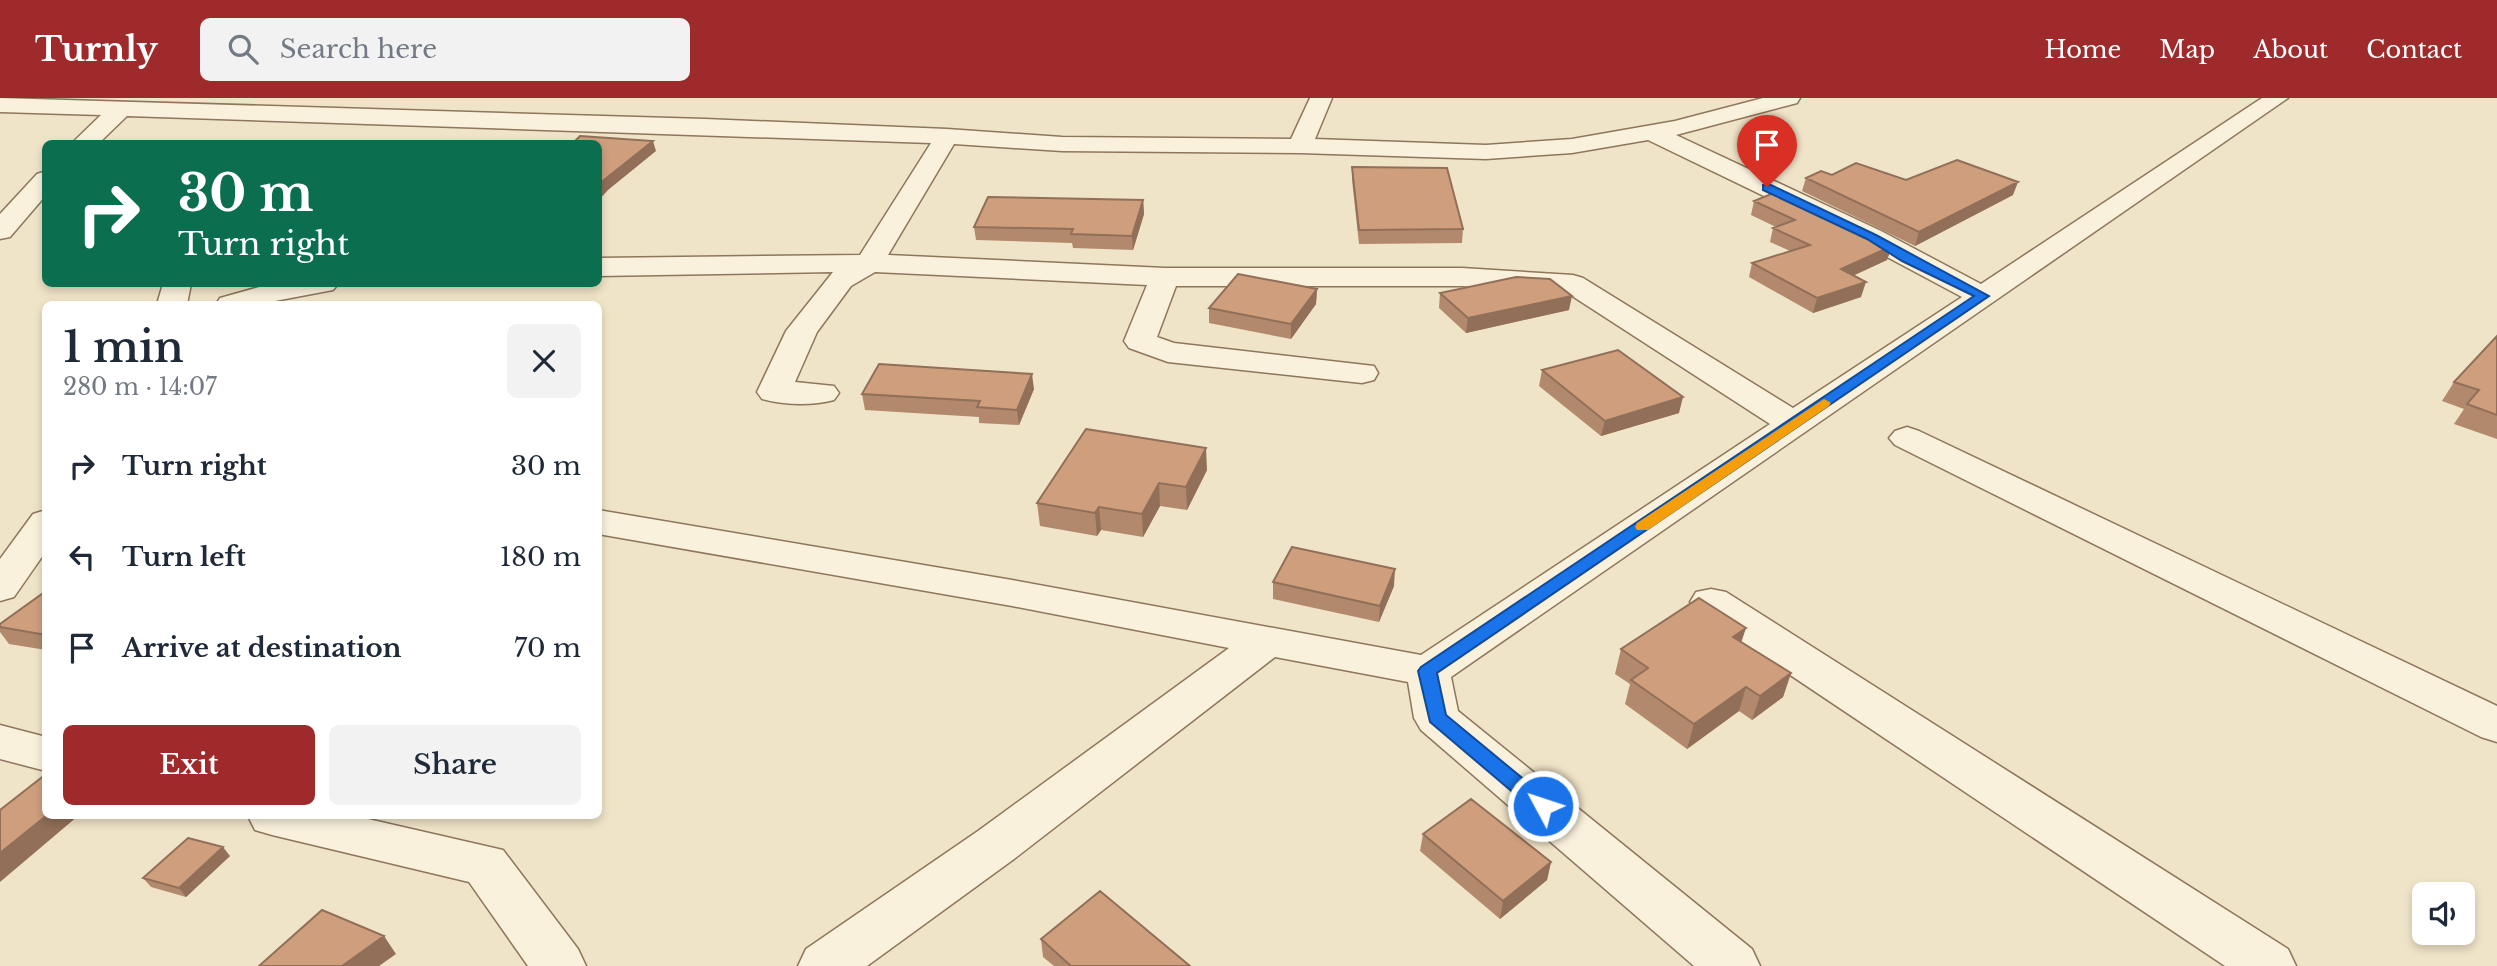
<!DOCTYPE html>
<meta charset="utf-8">
<style>
:root{--surface:#fff;--page:#f2f2f3;--text:#1f2937;--muted:#747a83;--accent:#9e2a2b}
body{margin:0;font-family:"Libre Baskerville",serif;background:var(--page);color:var(--text);height:100vh;display:flex;flex-direction:column;font-size:26px;white-space:nowrap}
*{box-sizing:border-box;margin:0}
p{font-size:23px;color:var(--muted)}
.icon{flex:none;width:38px;height:38px;fill:none;stroke:currentColor;stroke-width:2;stroke-linecap:round;stroke-linejoin:round}
.map{position:relative;flex:1;overflow:hidden}
.panel{position:absolute;left:42px;top:203px;width:560px;height:518px;display:flex;flex-direction:column;background:var(--surface);border-radius:10px;box-shadow:0 4px 10px #0003}
.panel>*{flex:none}
.banner{position:absolute;left:42px;top:42px;width:560px;height:147px;border-radius:10px;box-shadow:0 4px 10px #0003;background:#0b6e4f;color:#fff;overflow:hidden}
.tools{position:absolute;left:2412px;top:784px;display:grid;gap:14px}
.tools a{display:grid;place-items:center;width:63px;height:63px;border-radius:10px;background:var(--surface);box-shadow:0 4px 10px #0003;font-size:35px}
.pin{position:absolute;display:grid;place-items:center;width:60px;height:60px;color:#fff;margin:-72px -30px;border-radius:50% 50% 50% 0;rotate:-45deg;box-shadow:0 0 7px #0007}
.pin .icon{rotate:45deg}
.me{position:absolute;width:77px;margin:-38px;rotate:310deg;stroke-linejoin:round;filter:drop-shadow(0 0 5px #0008)}
.turn{display:flex;align-items:center;gap:24px;height:147px;padding:0 21px;font-size:32px}
.turn .icon{width:91px;height:91px;stroke-width:2.5}
.turn b{display:block;font-size:49px;line-height:60px}
.round{display:grid;place-items:center;flex:none;width:74px;height:74px;border-radius:10px;background:var(--page)}
.overview{display:flex;align-items:center;justify-content:space-between;height:119px;padding:0 21px}
h1{font-size:42px;font-weight:600;line-height:52px}
.cta{display:flex;gap:14px;margin-top:auto;padding:14px 21px}
.cta a{flex:1;height:80px;border-radius:10px;background:var(--accent);color:#fff;font-size:28px;font-weight:600;line-height:80px;text-align:center}
.cta a+a{background:var(--page);color:var(--text)}
ul{padding:0;list-style:none}
li{display:flex;align-items:center;gap:21px;height:91px;padding:0 21px}
li div{flex:1}
li b{display:block;font-size:26px}
li em{font-style:normal}
header{display:flex;align-items:center;gap:42px;box-sizing:border-box;height:98px;padding:0 35px;background:var(--accent);color:#fff}
header strong{font-size:33px}
nav{display:flex;gap:38px;margin-inline-start:auto;font-size:24px}
.search{width:490px;height:63px;background:var(--page);display:flex;align-items:center;gap:18px;box-sizing:border-box;padding:0 24px;border-radius:10px;color:var(--muted);font-size:26px}
.map>svg:first-child{display:block}
</style>
<header>
<strong>Turnly</strong>
<div class="search"><svg class="icon" aria-label="search" viewBox="0 0 24 24"><circle cx="10" cy="10" r="6"/><path d="M15 15l6 6"/></svg>Search here</div>
<nav><a>Home</a><a>Map</a><a>About</a><a>Contact</a></nav>
</header>
<div class="map">
<svg width="2497" height="868" viewBox="0 0 2497 868">
<rect width="100%" height="100%" fill="#f0e4c8"/>
<g fill="none" stroke-linecap="round" stroke-linejoin="round">
<defs>
<path id="minor" d="M 0,0 L 705,21 L 947,31 L 1062,39 L 1291,41 L 1310,0 L 1332,0 L 1315,41 L 1486,47 L 1572,41 L 1675,23 L 1763,0 L 1800,0 L 1797,5 L 1676,37 L 1881,133 L 1981,186 L 2262,0 L 2288,0 L 1451,579 L 1458,613 L 1752,851 L 1760,868 L 1694,868 L 1421,632 L 1414,620 L 1408,584 L 1275,559 L 1014,761 L 867,868 L 798,868 L 806,851 L 978,733 L 1229,550 L 1012,508 L 598,436 L 598,412 L 1012,482 L 1421,557 L 1770,326 L 1566,194 L 1462,188 L 1176,188 L 1157,239 L 1174,245 L 1374,268 L 1378,275 L 1374,282 L 1362,285 L 1168,264 L 1129,250 L 1124,243 L 1147,187 L 875,174 L 851,188 L 817,234 L 795,284 L 834,288 L 839,295 L 834,302 C 812,308 784,307 762,301 L 757,294 L 786,233 L 833,174 L 598,178 L 598,160 L 860,157 L 931,45 L 127,18 L 98,46 L 71,46 L 101,17 L 0,14 ZM 1648,42 L 1861,145 L 1962,199 L 1793,310 L 1583,180 L 1573,177 L 1462,170 L 1165,170 L 888,157 L 954,46 L 1062,53 L 1300,55 L 1486,61 L 1572,55 Z
M 46,73 L 46,97 L 10,139 L 0,141 L 0,116 L 37,76 Z
M 163,186 L 191,186 L 187,206 L 157,206 Z
M 270,186 L 338,186 L 333,192 L 259,206 L 216,206 L 220,200 Z
M 1907,329 L 1919,333 L 2497,608 L 2497,644 L 2481,639 L 1895,347 L 1889,340 L 1895,333 Z
M 46,412 L 46,453 L 14,499 L 0,503 L 0,461 L 33,416 Z
M 1711,491 L 1726,494 L 2288,851 L 2296,868 L 2225,868 L 1696,514 L 1690,504 L 1696,494 Z
M 0,627 L 46,639 L 46,673 L 0,661 Z
M 248,718 L 355,718 L 503,752 L 578,851 L 586,868 L 528,868 L 469,784 L 272,737 L 255,732 Z"/>
</defs>
<!-- minor casing -->
<use href="#minor" stroke="#8d765c" stroke-width="3"/>
<!-- minor -->
<use href="#minor" fill="#faf1dc" fill-rule="evenodd"/>
</g>
<!-- wall -->
<path fill="#b2896c" d="M 1352,69 L 1463,131 L 1462,145 L 1359,146 L 1352,82 Z
M 1832,77 L 1906,82 L 2013,97 L 1915,148 L 1802,93 L 1806,80 Z
M 1143,102 L 1144,116 L 1133,152 L 1073,150 L 1072,145 L 976,142 L 974,129 Z
M 1754,103 L 1892,148 L 1887,162 L 1853,178 L 1861,199 L 1813,215 L 1749,179 L 1752,165 L 1790,153 L 1770,144 L 1773,130 L 1776,129 L 1751,117 Z
M 1317,191 L 1316,206 L 1291,241 L 1209,225 L 1209,210 Z
M 1440,195 L 1569,212 L 1466,235 L 1439,210 Z
M 2497,238 L 2497,341 L 2454,326 L 2464,311 L 2442,303 L 2454,284 Z
M 1542,272 L 1679,315 L 1601,338 L 1539,288 Z
M 1034,291 L 1019,327 L 979,325 L 979,319 L 865,312 L 862,296 Z
M 1207,372 L 1187,412 L 1160,408 L 1143,439 L 1101,432 L 1097,438 L 1040,428 L 1037,405 Z
M 1273,484 L 1394,488 L 1379,524 L 1273,501 Z
M 46,493 L 46,552 L 9,546 L 0,534 L 0,526 Z
M 1741,544 L 1791,575 L 1783,599 L 1752,622 L 1739,613 L 1687,651 L 1625,606 L 1630,586 L 1615,576 L 1621,551 Z
M 1423,736 L 1551,764 L 1547,782 L 1500,821 L 1420,753 Z
M 230,758 L 186,799 L 151,789 L 143,780 Z
M 1041,841 L 1190,868 L 1054,868 L 1043,859 Z"/>
<!-- shaded-wall -->
<path fill="#916f58" d="M 653,43 L 656,53 L 608,92 L 598,103 L 598,88 L 604,82 Z
M 2018,84 L 2013,97 L 1915,148 L 1919,134 Z
M 1143,102 L 1144,116 L 1133,152 L 1132,138 Z
M 1892,148 L 1887,162 L 1836,185 L 1841,171 Z
M 1866,184 L 1861,199 L 1813,215 L 1817,200 Z
M 1317,191 L 1316,206 L 1291,241 L 1291,226 Z
M 1572,198 L 1569,212 L 1466,235 L 1468,220 Z
M 1032,276 L 1034,291 L 1019,327 L 1017,312 Z
M 1683,299 L 1679,315 L 1601,338 L 1605,323 Z
M 1206,350 L 1207,372 L 1187,412 L 1186,389 Z
M 1159,385 L 1160,408 L 1143,439 L 1142,416 Z
M 1099,409 L 1101,432 L 1097,438 L 1095,415 Z
M 1395,471 L 1394,488 L 1379,524 L 1380,508 Z
M 1746,530 L 1738,554 L 1733,539 Z
M 1791,575 L 1783,599 L 1752,622 L 1760,598 Z
M 1746,589 L 1739,613 L 1687,651 L 1694,626 Z
M 46,718 L 78,718 L 0,784 L 0,755 Z
M 223,749 L 230,758 L 186,799 L 179,790 Z
M 1551,764 L 1547,782 L 1500,821 L 1503,803 Z
M 384,838 L 396,856 L 379,868 L 342,868 Z"/>
<!-- building -->
<path fill="#cf9f7d" stroke="#916f58" stroke-width="2" d="M 580,38 L 653,43 L 604,82 L 598,88 L 598,46 L 572,46 Z
M 1957,62 L 2018,84 L 1919,134 L 1806,80 L 1821,73 L 1832,77 L 1856,65 L 1906,82 Z
M 1352,69 L 1447,70 L 1463,131 L 1359,132 Z
M 1778,93 L 1892,148 L 1841,171 L 1866,184 L 1817,200 L 1752,165 L 1810,147 L 1773,130 L 1795,122 L 1754,103 Z
M 988,99 L 1143,102 L 1132,138 L 1071,136 L 1073,131 L 974,129 Z
M 1238,176 L 1317,191 L 1291,226 L 1209,210 Z
M 1516,179 L 1550,181 L 1572,198 L 1468,220 L 1440,195 Z
M 2497,238 L 2497,317 L 2467,306 L 2479,292 L 2454,284 Z
M 1618,252 L 1683,299 L 1605,323 L 1542,272 Z
M 879,266 L 1032,276 L 1017,312 L 977,309 L 980,303 L 862,296 Z
M 1086,331 L 1206,350 L 1186,389 L 1159,385 L 1142,416 L 1099,409 L 1095,415 L 1037,405 Z
M 1292,449 L 1395,471 L 1380,508 L 1273,484 Z
M 46,493 L 46,537 L 0,529 L 0,526 Z
M 1699,500 L 1746,530 L 1733,539 L 1791,575 L 1760,598 L 1746,589 L 1694,626 L 1631,582 L 1648,570 L 1621,551 Z
M 46,676 L 46,718 L 0,755 L 0,712 Z
M 1471,701 L 1551,764 L 1503,803 L 1423,736 Z
M 188,740 L 223,749 L 179,790 L 143,780 Z
M 1100,793 L 1190,868 L 1071,868 L 1041,841 Z
M 322,812 L 384,838 L 342,868 L 259,868 Z"/>
<!-- route -->
<path fill="#1a73e8" stroke="#114b97" stroke-width="2" d="M 1763,87 L 1771,87 L 1876,137 L 1989,198 L 1437,575 L 1446,617 L 1550,703 L 1553,708 L 1550,714 L 1543,716 L 1536,714 L 1430,624 L 1418,573 L 1421,569 L 1974,198 L 1902,163 L 1867,141 L 1763,92 Z"/>
<!-- slow -->
<path fill="#f59e0b" d="M 1824,301 L 1831,305 L 1829,308 L 1648,432 L 1637,432 L 1635,429 L 1637,425 Z"/>
</svg>
<div class="tools">
<a><svg class="icon" aria-label="sound" viewBox="0 0 24 24"><path d="M4 9h4l5-4v14l-5-4H4zM17 9q2 3 0 6"/></svg></a>
</div>
<div class="pin" style="left:1767px;top:89px;background:#d93025"><svg class="icon" aria-label="arrive" viewBox="0 0 24 24"><path d="M6 21V4h12l-3 4 3 4H6"/></svg></div>
<svg class="me" style="left:1543px;top:708px" viewBox="-20 -20 40 40"><circle r="17" fill="#1a73e8" stroke="#fff" stroke-width="3"/><path d="M0-11L8 9 0 5-8 9z" fill="#fff"/></svg>
<div class="banner">
<div class="turn"><svg class="icon" aria-label="right" viewBox="0 0 24 24"><path d="M7 20v-9h11M14 6l5 5-5 5"/></svg><div><b>30 m</b>Turn right</div></div>
</div>
<section class="panel">
<div class="overview"><div><h1>1 min</h1><p>280 m · 14:07</p></div><a class="round"><svg class="icon" aria-label="close" viewBox="0 0 24 24"><path d="M6 6l12 12M18 6L6 18"/></svg></a></div>
<ul>
<li><svg class="icon" aria-label="right" viewBox="0 0 24 24"><path d="M7 20v-9h11M14 6l5 5-5 5"/></svg><div><b>Turn right</b></div><em>30 m</em></li>
<li><svg class="icon" aria-label="left" viewBox="0 0 24 24"><path d="M17 20v-9H6M10 6l-5 5 5 5"/></svg><div><b>Turn left</b></div><em>180 m</em></li>
<li><svg class="icon" aria-label="arrive" viewBox="0 0 24 24"><path d="M6 21V4h12l-3 4 3 4H6"/></svg><div><b>Arrive at destination</b></div><em>70 m</em></li>
</ul>
<div class="cta"><a>Exit</a><a>Share</a></div>
</section>
</div>
